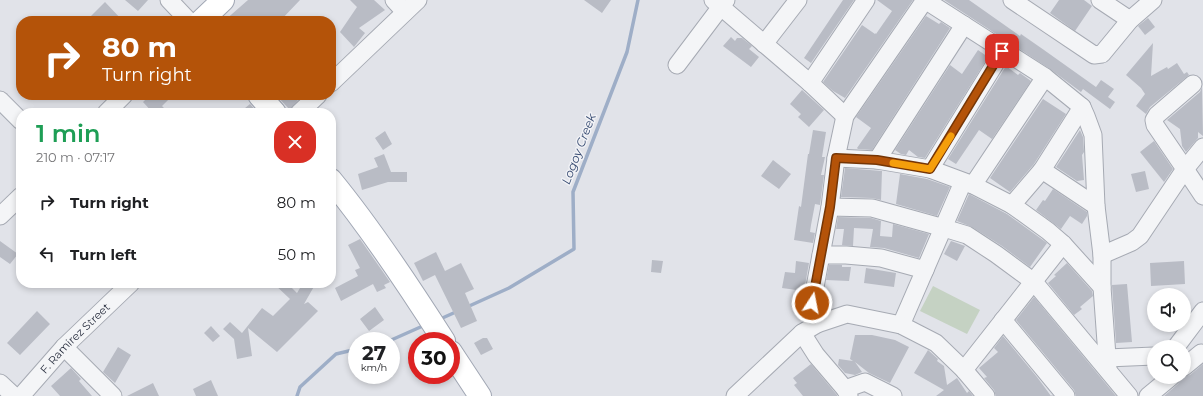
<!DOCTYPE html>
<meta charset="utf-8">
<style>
:root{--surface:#fff;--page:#f2f2f2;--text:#202124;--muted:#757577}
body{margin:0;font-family:Montserrat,sans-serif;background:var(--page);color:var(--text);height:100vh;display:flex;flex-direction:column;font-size:15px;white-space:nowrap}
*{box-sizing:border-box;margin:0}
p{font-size:13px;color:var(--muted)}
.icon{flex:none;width:22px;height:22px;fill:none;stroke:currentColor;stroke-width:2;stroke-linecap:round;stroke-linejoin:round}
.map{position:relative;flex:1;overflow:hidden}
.panel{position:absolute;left:16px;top:108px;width:320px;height:180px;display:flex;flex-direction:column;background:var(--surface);border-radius:16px;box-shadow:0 2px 6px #0003}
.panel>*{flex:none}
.guide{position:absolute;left:16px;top:16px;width:320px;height:84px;border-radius:16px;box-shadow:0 2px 6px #0003;background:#b45309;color:#fff;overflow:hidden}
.fabs{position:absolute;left:1147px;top:288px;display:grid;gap:8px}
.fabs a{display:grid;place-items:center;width:44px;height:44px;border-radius:50%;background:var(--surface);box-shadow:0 2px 6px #0003;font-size:20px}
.speed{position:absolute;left:348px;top:332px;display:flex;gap:8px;font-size:20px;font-weight:700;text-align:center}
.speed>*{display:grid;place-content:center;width:52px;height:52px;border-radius:50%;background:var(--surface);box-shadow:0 2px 6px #0003;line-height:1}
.speed small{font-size:10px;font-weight:400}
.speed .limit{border:6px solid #d22;background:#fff;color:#111}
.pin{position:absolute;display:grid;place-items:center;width:34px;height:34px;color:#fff;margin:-17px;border-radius:8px;box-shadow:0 2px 6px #0006}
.me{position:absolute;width:44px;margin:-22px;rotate:11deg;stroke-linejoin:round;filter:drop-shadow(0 0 3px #0008)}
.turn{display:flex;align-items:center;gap:14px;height:84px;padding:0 20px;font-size:18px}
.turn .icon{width:52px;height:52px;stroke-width:2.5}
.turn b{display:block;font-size:28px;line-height:34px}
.round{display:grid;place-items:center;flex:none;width:42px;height:42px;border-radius:16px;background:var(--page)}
.headline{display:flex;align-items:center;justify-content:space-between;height:68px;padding:0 20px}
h1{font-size:24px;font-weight:600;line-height:30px;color:#1e9e55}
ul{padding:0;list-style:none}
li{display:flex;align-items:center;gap:12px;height:52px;padding:0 20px}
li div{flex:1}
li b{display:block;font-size:15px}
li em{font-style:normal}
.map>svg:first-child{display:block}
</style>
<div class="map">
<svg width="1203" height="396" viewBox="0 0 1203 396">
<rect width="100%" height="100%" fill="#e1e3e9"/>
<!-- green -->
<path fill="#c5d2c3" d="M 933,286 L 980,310 L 967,334 L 920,311 Z"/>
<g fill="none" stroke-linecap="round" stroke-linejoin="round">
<!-- stream -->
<path stroke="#9eaec7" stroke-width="3.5" d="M 467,307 L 509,288 L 574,249 L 573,192 L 627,52 L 638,0
M 438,320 L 458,311
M 389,341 L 425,325
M 297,396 L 300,387 L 336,354 L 357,349"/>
</g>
<!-- building -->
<path fill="#b9bcc5" d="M 125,0 L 148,0 L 138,11 Z
M 248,0 L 300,0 L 280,21 L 224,21 Z
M 350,0 L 374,0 L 385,10 L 359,28 L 365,33 L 354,47 L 340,32 L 357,7 Z
M 584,0 L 611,0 L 602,13 Z
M 843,0 L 854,0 L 811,63 L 804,58 Z
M 877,0 L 913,0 L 845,98 L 833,91 L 823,82 L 862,25 L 875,34 L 875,33 L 876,34 L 892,11 Z
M 944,0 L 969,0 L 1020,36 L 1021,34 L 1044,50 L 1096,87 L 1101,80 L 1114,89 L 1108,97 L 1115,102 L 1110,109 L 1083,89 L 1081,92 L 1050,69 Z
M 1059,0 L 1084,0 L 1092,6 L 1075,31 L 1050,13 Z
M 105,2 L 123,21 L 86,21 Z
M 926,16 L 939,24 L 941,22 L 950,28 L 872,150 L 858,149 L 857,148 L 871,128 L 856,117 Z
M 1148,18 L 1155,27 L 1145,35 L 1138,26 Z
M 731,37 L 735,41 L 737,38 L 742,38 L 752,46 L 749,49 L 759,57 L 751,67 L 723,46 Z
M 1153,43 L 1151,76 L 1167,67 L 1168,69 L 1177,63 L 1184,74 L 1187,72 L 1189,75 L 1150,107 L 1146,114 L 1136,106 L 1145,94 L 1141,88 L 1126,75 Z
M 978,50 L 988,57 L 925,158 L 918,157 L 909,150 L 906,155 L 901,154 L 895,150 L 950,65 L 962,74 Z
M 1006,66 L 1018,75 L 1020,73 L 1031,81 L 992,139 L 979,130 L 956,164 L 948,159 Z
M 1202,87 L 1203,136 L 1198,132 L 1198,138 L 1186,152 L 1182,146 L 1180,129 L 1167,120 L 1200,92 Z
M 802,90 L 824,110 L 809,127 L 798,117 L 801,114 L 790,104 Z
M 150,95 L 173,95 L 162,106 L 169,113 L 153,113 L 143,102 Z
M 276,95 L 293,95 L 298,100 L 290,110 Z
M 1043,99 L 1066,114 L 1034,164 L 1010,192 L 990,178 Z
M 250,104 L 257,112 L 256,113 L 239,113 Z
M 813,130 L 826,132 L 822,157 L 825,157 L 821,175 L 824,175 L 820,205 L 815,204 L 811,225 L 810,232 L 815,233 L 813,243 L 794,240 L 799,206 L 801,207 L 808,154 L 809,154 Z
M 1080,130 L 1083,137 L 1084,152 L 1082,155 L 1084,180 L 1077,181 L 1056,167 Z
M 385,131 L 392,144 L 383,150 L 375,138 Z
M 1154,141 L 1173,169 L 1164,182 L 1140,152 Z
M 384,154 L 391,172 L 407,172 L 407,182 L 388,182 L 362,190 L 358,174 L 378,167 L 374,158 Z
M 773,160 L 791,174 L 779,189 L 761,176 Z
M 845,168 L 882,171 L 881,200 L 872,198 L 841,197 Z
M 1145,171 L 1149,189 L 1136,192 L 1131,174 Z
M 900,174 L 927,179 L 950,187 L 937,216 L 896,204 Z
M 1053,189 L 1087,212 L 1087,216 L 1082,224 L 1070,216 L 1061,229 L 1036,210 L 1043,200 L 1045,201 Z
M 969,194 L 1007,214 L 1047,243 L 1030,267 L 1002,246 L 972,227 L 957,221 Z
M 838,217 L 871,218 L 881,221 L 880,236 L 892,237 L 893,224 L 929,234 L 919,258 L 884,248 L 870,247 L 873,229 L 854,228 L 853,246 L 842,245 L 844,229 L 836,229 Z
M 360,239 L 390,282 L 384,285 L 386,288 L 377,292 L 373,284 L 341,301 L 335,288 L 358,276 L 355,270 L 360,268 L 348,245 Z
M 0,241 L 18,254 L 10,264 L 0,257 Z
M 951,241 L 965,246 L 957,261 L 944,254 Z
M 436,252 L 445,271 L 461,263 L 474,289 L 465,293 L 477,321 L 461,328 L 435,275 L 423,281 L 414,263 Z
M 652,260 L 663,261 L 661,273 L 651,272 Z
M 796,261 L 809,263 L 804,291 L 782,288 L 785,272 L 795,273 Z
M 1184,261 L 1185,284 L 1151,286 L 1150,263 Z
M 1067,263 L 1092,291 L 1093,296 L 1080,307 L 1082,309 L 1074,315 L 1048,283 L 1056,276 L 1054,275 Z
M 829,265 L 842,265 L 842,267 L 851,267 L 849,281 L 826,280 Z
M 866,268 L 896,273 L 894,287 L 864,283 Z
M 273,283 L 287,283 L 297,293 L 303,283 L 316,283 L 304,304 L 308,302 L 318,311 L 277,352 L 248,328 L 252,356 L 237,359 L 234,339 L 223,329 L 230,322 L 242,333 L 262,308 L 273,316 L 290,299 Z
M 1127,284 L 1132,342 L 1116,343 L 1112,285 Z
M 1034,297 L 1116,396 L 1076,396 L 1074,390 L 1016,320 Z
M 375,307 L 384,320 L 369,331 L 360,319 Z
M 37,311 L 50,324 L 20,355 L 7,343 Z
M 211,326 L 220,336 L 213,342 L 204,333 Z
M 855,335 L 872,335 L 895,340 L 909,347 L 890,383 L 869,373 L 855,362 L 862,372 L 855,375 L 845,373 L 838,365 L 839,359 L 853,361 L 850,359 Z
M 1003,336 L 1037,377 L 1051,396 L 1052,395 L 1053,396 L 996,396 L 994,390 L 984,378 L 987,377 L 979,368 L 998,352 L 994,348 Z
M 483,338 L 487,338 L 493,349 L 481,355 L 474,343 Z
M 118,347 L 131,355 L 115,383 L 103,372 Z
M 928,350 L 938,359 L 937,361 L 944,366 L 947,385 L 957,378 L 967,393 L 969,391 L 973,396 L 936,396 L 944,390 L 914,373 Z
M 811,364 L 837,395 L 837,396 L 803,396 L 794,385 L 797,383 L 793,378 Z
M 1203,364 L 1203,396 L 1164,396 L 1178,384 L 1180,381 L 1181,377 L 1190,375 Z
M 71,368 L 81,379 L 79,381 L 92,396 L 60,396 L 51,386 Z
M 211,380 L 218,396 L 196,396 L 193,389 Z
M 153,383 L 159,396 L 127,396 Z"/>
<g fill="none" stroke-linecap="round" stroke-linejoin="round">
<defs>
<g id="minor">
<path d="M 169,0 L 189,21"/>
<path d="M 394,0 L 405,12"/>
<path d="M 713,0 L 810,83"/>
<path d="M 925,0 L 1045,77 L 1082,107 L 1086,116 L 1093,135 L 1096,206 L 1102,255 L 1102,287 L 1108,370"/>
<path d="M 1012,0 L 1094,55 L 1102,54 L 1130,20 L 1153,0"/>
<path d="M 1100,0 L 1130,20"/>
<path d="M 764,44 L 798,0"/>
<path d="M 677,65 L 726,0"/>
<path d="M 331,83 L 418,0"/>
<path d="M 1193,84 L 1157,115 L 1154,120 L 1155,125 L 1185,169 L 1203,196"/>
<path d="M 0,100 L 21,121"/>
<path d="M 106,113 L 124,95"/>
<path d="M 299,113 L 318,95"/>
<path d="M 845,116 L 810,83 L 866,0"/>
<path d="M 836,158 L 877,160 L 930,169 L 973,185 L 1012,205 L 1048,231 L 1063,244 L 1102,287"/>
<path d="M 877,160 L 964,25"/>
<path d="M 930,169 L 1003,51"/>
<path d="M 1042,170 L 1096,206"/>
<path d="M 973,185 L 1045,77"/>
<path d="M 1012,205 L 1042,170 L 1082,107"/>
<path d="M 830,207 L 872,208 L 944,228 L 967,235 L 996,254 L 1034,282 L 1129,396"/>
<path d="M 0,216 L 21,196"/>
<path d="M 821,255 L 846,255 L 881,258 L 925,270"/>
<path d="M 1102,255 L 1132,242 L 1140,236 L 1185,169 L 1203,147"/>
<path d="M 1003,320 L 1066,396"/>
<path d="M 817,324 L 812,303 L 830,207 L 836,158 L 845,116 L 925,0"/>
<path d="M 901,325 L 963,182"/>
<path d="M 802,333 L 816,355 L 845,389 L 849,396"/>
<path d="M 64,347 L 113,396"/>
<path d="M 1176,347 L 1203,311"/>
<path d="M 1107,358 L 1154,356"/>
<path d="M 1184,367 L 1201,353"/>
<path d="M 964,370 L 1063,244"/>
<path d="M 0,383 L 14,396"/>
<path d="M 845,389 L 865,382 L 893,396"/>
<path id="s1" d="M 21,396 L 64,347 L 131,283"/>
<path d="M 735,396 L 802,333 L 817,324 L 847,314 L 901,325 L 936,343 L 964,370 L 986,396"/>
<path d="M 1148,396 L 1171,377"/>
</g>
<path id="major" d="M 201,21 L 223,0
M 259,95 L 275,113
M 331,180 C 372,230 409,286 444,341
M 451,352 L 480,396"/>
</defs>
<!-- minor casing -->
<use href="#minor" stroke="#a6aab3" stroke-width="19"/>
<!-- major casing -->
<use href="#major" stroke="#a1a7b4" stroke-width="24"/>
<!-- minor -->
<use href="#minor" stroke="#f4f5f7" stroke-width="17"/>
<!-- major -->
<use href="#major" stroke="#fff" stroke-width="22"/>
</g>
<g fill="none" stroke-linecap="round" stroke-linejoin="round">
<defs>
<path id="route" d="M 812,303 L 830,207 L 836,158 L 877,160 L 930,169 L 1002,51"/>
</defs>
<!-- route casing -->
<use href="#route" stroke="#753606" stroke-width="10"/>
<!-- route -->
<use href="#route" stroke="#b45309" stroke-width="7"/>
<!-- slow -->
<path stroke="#f59e0b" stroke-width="7" d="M 893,163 L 930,169 L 951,136"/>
</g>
<g text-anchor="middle" stroke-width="3" stroke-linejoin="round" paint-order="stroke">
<!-- street labels -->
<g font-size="11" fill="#2a3040" stroke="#f1f2f6">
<text dy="4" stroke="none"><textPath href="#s1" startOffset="79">F. Ramirez Street</textPath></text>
</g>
<!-- water labels -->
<g font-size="12" font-style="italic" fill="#374b71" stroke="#f1f2f6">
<text transform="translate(579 149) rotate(-69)" y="4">Logoy Creek</text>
</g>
</g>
</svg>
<div class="fabs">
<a><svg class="icon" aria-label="sound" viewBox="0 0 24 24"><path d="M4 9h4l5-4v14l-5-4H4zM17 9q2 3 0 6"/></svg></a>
<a><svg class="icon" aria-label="search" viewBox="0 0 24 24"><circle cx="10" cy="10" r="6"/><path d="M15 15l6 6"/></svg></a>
</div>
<div class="speed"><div>27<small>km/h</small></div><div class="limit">30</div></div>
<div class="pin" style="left:1002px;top:51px;background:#d93025"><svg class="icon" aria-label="arrive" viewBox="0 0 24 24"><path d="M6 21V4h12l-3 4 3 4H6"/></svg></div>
<svg class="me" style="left:812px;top:303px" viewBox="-20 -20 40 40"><circle r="17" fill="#b45309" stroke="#fff" stroke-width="3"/><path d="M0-11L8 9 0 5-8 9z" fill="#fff"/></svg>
<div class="guide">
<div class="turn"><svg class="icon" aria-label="right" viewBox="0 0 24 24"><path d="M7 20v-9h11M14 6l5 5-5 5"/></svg><div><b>80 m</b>Turn right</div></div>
</div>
<section class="panel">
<div class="headline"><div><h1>1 min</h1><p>210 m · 07:17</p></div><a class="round" style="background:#d93025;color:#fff"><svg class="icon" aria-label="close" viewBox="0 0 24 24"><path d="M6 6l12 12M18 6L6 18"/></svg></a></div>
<ul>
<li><svg class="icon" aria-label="right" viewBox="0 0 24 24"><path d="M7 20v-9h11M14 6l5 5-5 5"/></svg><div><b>Turn right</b></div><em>80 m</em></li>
<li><svg class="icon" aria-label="left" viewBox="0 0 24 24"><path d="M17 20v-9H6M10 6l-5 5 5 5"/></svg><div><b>Turn left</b></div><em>50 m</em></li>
</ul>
</section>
</div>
